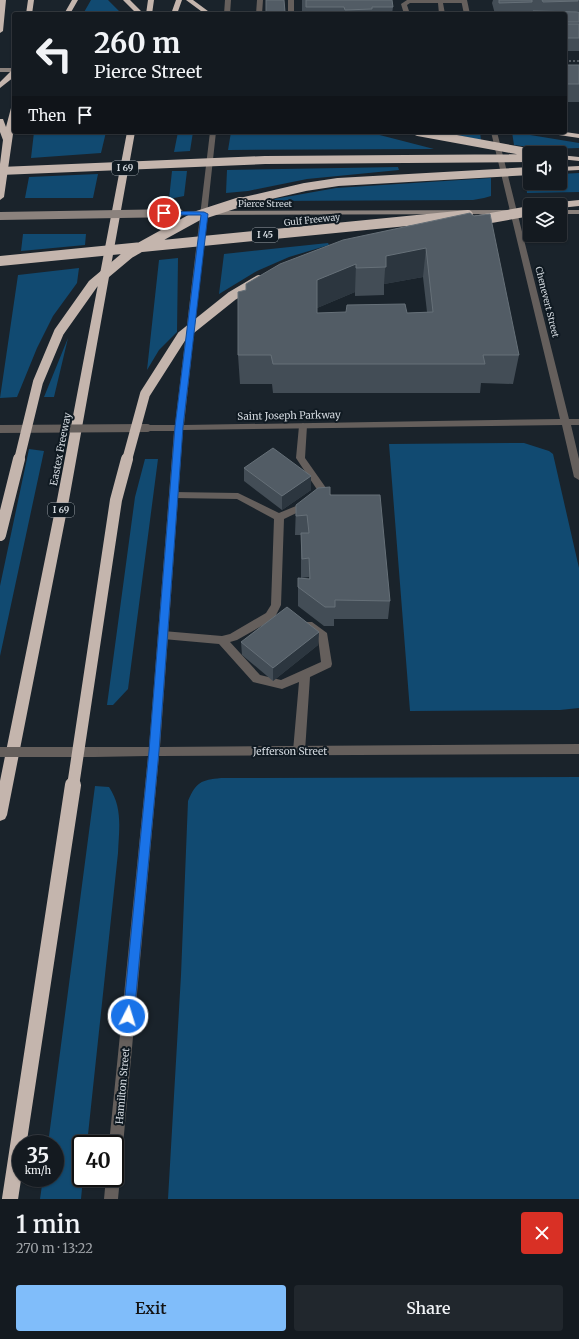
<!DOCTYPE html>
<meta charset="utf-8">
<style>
:root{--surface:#141a20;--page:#21272d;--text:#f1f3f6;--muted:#9da1a5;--line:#33383e;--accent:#80bdfa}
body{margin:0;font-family:Merriweather,serif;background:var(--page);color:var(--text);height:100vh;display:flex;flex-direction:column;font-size:15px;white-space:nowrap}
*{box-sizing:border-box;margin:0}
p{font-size:13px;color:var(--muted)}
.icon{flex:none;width:22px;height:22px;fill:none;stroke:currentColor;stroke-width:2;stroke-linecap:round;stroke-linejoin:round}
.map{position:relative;height:1199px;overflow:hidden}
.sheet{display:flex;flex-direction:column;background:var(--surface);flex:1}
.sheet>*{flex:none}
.guide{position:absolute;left:12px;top:12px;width:555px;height:122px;border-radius:4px;box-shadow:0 1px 3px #0004,0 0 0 1px var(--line);background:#141a20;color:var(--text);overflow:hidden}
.controls{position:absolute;left:523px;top:146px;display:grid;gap:8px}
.controls a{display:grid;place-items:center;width:44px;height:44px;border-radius:4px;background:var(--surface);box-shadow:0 1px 3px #0004,0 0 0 1px var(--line);font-size:20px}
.speed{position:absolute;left:12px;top:1135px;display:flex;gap:8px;font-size:20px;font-weight:700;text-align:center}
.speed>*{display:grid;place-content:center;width:52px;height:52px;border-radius:50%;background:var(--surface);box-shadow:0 1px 3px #0004,0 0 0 1px var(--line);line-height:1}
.speed small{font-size:10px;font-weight:400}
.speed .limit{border:2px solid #111;border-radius:6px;background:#fff;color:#111}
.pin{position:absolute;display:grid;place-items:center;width:34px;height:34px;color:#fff;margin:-17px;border:2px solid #fff;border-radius:50%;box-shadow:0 1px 4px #0007}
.me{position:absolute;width:44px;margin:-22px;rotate:5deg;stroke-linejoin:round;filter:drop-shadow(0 0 3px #0008)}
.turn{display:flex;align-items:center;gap:14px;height:84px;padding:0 16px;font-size:18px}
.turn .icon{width:52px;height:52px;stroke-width:2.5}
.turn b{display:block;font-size:28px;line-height:34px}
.then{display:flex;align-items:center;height:38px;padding:0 16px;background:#0003;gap:8px;font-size:15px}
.round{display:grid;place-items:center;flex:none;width:42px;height:42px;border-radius:4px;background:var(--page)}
.overview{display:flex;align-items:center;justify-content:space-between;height:68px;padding:0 16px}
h1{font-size:24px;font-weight:600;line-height:30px}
.cta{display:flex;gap:8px;margin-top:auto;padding:8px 16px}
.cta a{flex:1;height:46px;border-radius:4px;background:var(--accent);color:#111;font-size:16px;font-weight:600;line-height:46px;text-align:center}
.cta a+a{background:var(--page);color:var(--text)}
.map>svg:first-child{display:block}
</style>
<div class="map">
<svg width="579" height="1199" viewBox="0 0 579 1199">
<rect width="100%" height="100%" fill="#1a232b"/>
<!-- green -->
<path fill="#114a71" d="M 91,0 L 108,0 L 122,14 L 83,14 Z
M 34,132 L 106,132 L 101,153 L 31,158 Z
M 178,132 L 193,132 L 190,151 L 174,152 Z
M 231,132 L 368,132 L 434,149 L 228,150 Z
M 443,132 L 480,132 L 481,140 Z
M 512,132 L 579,143 L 579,148 L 546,149 L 514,145 Z
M 398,167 L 399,170 L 307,179 L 248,191 L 226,193 L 227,170 Z
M 172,171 L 187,171 L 184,196 L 169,199 Z
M 579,173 L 579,192 L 527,193 L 525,175 L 530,175 L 530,183 L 560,183 L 560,174 Z
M 98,174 L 93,198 L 25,198 L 29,177 Z
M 491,178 L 491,196 L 484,198 L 473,200 L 263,201 L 336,188 Z
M 23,234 L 86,234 L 85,245 L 21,251 Z
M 328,243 L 329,245 L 289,257 L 257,271 L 219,294 L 224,254 Z
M 178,258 L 177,332 L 159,350 L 147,370 L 159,260 Z
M 79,268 L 77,283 L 53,316 L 37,348 L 17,397 L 0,398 L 18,275 Z
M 68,338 L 54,397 L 44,397 Z
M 524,443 L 549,451 L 553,454 L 579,568 L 579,708 L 560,710 L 410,711 L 389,444 Z
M 29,449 L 44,451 L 0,656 L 0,586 Z
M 145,459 L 158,459 L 128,689 L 113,705 L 107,705 L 135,497 Z
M 579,777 L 579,1199 L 168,1199 L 181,975 L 188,801 C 196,782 201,780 221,778 Z
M 95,786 L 109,787 C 123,808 119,829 118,853 L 87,1144 L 81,1144 L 81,1178 L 83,1178 L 81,1199 L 40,1199 L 43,1178 L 55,1178 L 55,1144 L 48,1144 Z"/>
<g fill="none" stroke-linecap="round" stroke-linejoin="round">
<!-- path -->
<path stroke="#697077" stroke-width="1.5" stroke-dasharray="2 2" stroke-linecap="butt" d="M 565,61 L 579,61"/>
<!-- service -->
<path fill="#655f5c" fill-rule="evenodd" d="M 257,0 L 263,0 L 262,14 L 256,14 Z
M 288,0 L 294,0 L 294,14 L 288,14 Z
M 407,0 L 466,0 L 467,1 L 464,3 L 443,3 L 445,14 L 439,14 L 438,3 L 410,3 L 407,5 L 410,14 L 404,14 L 401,4 Z
M 303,423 L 307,426 L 305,458 L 331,495 C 328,499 323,501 319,499 L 317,497 L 320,494 L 296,458 L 299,426 Z
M 174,492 L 238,493 L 279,513 L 308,501 L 313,504 L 311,506 L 284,519 L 281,605 L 274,619 L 237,640 L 230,642 L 260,675 L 281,680 L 321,662 L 318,638 L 304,628 L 303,625 L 304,622 L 312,622 L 327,633 L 332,664 L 331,667 L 310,677 L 305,751 L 303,754 L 299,756 L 295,754 L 293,751 L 299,682 L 282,689 L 257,683 L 253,682 L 219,644 L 163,639 L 159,638 L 158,635 L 159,632 L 163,631 L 222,636 L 230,634 L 266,613 L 271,605 L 274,519 L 237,499 L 174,498 L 169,495 Z"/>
<!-- minor -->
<path fill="#655f5c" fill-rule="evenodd" d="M 461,0 L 467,0 L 470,14 L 464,14 Z"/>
<!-- tertiary -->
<path fill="#655f5c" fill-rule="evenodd" d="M 225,0 L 231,0 L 230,14 L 224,14 Z
M 210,132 L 216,132 L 184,425 L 560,419 L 491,132 L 497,132 L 569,419 L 579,419 L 579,425 L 571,425 L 579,459 L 579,480 L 574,477 L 562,425 L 183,430 L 160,747 L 579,744 L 579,754 L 159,756 L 122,1156 L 120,1161 L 115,1163 L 115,1144 L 109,1144 L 148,756 L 94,757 L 90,755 L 88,752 L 90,749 L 94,747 L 149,747 L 174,431 L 147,431 L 143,428 L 147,425 L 175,425 Z
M 115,1172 L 118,1173 L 120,1178 L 118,1199 L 104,1199 L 106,1178 L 115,1178 Z"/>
<!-- secondary -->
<path fill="#8b827d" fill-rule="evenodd" d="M 0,68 L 14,68 L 14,72 L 0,72 Z
M 510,210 L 514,212 L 513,214 L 179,215 L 175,213 L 179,211 Z
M 560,210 L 579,210 L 579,214 L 560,214 Z"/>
<!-- motorway -->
<path fill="#c4b5ad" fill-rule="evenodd" d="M 0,0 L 6,0 L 3,31 L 0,33 Z
M 28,0 L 34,0 L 32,14 L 26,14 Z
M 72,0 L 78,0 L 70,14 L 64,14 Z
M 123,0 L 130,0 L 144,14 L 137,14 Z
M 148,0 L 154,0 L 152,14 L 146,14 Z
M 176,0 L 182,0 L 177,14 L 171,14 Z
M 186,0 L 193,0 L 212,14 L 205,14 Z
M 11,71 L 14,71 L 14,77 L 0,88 L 0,82 Z
M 11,108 L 14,108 L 14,127 L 4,197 L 0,200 L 0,164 L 3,140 L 0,132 L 0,119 L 3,119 L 6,127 Z
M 127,132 L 135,132 L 69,500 L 7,815 L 5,819 L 0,821 L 0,781 L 57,500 Z
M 548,132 L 565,132 L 579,134 L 579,138 L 552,134 Z
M 560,155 L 579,157 L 579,161 L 560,159 Z
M 579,166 L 579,170 L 560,171 L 560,167 Z
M 579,200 L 579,206 L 560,208 L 560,205 L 556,205 L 560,202 Z"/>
<!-- tertiary-bridge-far1 -->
<path stroke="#655f5c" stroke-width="8" d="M 0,429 L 147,428"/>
<!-- tertiary-bridge -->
<path stroke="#655f5c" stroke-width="10" d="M 0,752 L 94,752"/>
<!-- secondary-bridge -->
<path stroke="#8b827d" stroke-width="8" d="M 0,216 L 179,213"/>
<!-- motorway-bridge-far3 -->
<path stroke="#c4b5ad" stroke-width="8" d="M 418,132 L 527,152
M 0,171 L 265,160 L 530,158
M 236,203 L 305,187 L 338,182 L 530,171"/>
<!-- motorway-bridge-far2 -->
<path stroke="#c4b5ad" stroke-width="10" d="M 474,221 L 530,211
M 0,261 L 468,215
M 19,460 L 38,382 L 59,332 L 93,284 L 130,253 L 197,216 L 240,202
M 127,460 L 145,394 L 182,336 L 232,296 L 259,280"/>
<!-- motorway-bridge-far1 -->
<path stroke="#c4b5ad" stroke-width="12" d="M 0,535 L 19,459
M 73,786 L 116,500 L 127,459"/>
<!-- motorway-bridge -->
<path stroke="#c4b5ad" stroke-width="16" d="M 10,1199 L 73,785"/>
</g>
<!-- wall -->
<path fill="#434d56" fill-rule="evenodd" d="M 266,0 L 284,0 L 285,14 L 266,14 Z
M 302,0 L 392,0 L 393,7 L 392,14 L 306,14 L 306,13 L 302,11 Z
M 493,0 L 579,0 L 579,11 L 576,12 L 579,13 L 579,51 L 565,51 L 565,14 L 495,14 L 492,3 Z
M 565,65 L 579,65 L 579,102 L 565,102 Z
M 470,213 L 519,355 L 513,384 L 481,383 L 480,393 L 273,393 L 272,384 L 240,384 L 238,355 L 246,290 ZM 423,277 L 427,312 L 407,313 L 317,313 L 317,308 L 355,292 L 355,296 L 384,295 L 384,284 Z
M 244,468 L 311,476 L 311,490 L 282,510 L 244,481 Z
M 330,495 L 390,601 L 388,619 L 334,619 L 334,626 L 324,626 L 298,606 L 298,578 L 309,579 L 309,577 L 301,578 L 301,535 L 295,535 L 296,505 Z
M 319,632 L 318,645 L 273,681 L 242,655 L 241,642 Z"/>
<!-- shaded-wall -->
<path fill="#2c363f" d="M 426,248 L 423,277 L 384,284 L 386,256 Z
M 356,264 L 355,292 L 317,308 L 317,280 Z
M 311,476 L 311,490 L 282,510 L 282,496 Z
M 319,632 L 318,645 L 273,681 L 273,668 Z"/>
<!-- building -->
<path fill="#525c65" stroke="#667078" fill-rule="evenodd" d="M 266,0 L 284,0 L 285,12 L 266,12 Z
M 306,0 L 392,0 L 393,7 L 372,7 L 372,9 L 345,10 L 344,7 L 306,7 Z
M 499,0 L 532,0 L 532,2 L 499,3 Z
M 542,0 L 578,0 L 578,1 L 543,2 Z
M 533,11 L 579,12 L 579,22 L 565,22 L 565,14 L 515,14 L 514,12 L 533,12 Z
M 565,24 L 579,24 L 579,38 L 565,38 Z
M 565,65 L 579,65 L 579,84 L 565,84 Z
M 470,213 L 474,216 L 490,214 L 519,355 L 483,355 L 485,364 L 273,364 L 271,355 L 238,355 L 238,292 L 246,290 L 246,284 L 280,264 L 343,240 ZM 426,248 L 433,312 L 407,313 L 405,304 L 347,305 L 346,312 L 317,313 L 317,280 L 356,264 L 356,268 L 386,267 L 386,256 Z
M 273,448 L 311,476 L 282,496 L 244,468 Z
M 330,487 L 330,495 L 380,495 L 390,601 L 335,600 L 335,607 L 325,607 L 298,587 L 298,578 L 310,579 L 309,558 L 302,559 L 301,533 L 309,533 L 307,515 L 296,516 L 296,505 L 318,488 Z
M 287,607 L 319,632 L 273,668 L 241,642 Z"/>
<!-- route -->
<path fill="#1a73e8" stroke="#114b97" d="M 164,211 L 204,212 L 208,214 L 183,427 L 159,751 L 134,1016 L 133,1020 L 128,1022 L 124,1020 L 123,1016 L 149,751 L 175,427 L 201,215 L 162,215 L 162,212 Z"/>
<g text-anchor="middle" stroke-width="4" stroke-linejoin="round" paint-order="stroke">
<!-- shield labels -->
<g fill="#101a22" stroke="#989fa6" stroke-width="1">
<rect x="112" y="161" width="26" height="14" rx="3"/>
<rect x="252" y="228" width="26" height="14" rx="3"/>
<rect x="48" y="503" width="26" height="14" rx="3"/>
</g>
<g font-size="9" font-weight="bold" fill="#d2d8de">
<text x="125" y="171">I 69</text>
<text x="265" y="238">I 45</text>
<text x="61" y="513">I 69</text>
</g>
<!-- far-street labels -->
<g font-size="9" fill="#d2d8de" stroke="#101a22">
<text x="265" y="207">Pierce Street</text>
<text transform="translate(312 220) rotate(-6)" y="3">Gulf Freeway</text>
<text transform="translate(547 302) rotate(76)" y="3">Chenevert Street</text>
</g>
<!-- street labels -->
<g font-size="10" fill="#d2d8de" stroke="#101a22">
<text transform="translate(289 415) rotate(-1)" y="4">Saint Joseph Parkway</text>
<text transform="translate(60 449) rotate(-79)" y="4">Eastex Freeway</text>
<text x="290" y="755">Jefferson Street</text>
<text transform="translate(122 1086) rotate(-85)" y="4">Hamilton Street</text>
</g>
</g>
</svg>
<div class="controls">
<a><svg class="icon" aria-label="sound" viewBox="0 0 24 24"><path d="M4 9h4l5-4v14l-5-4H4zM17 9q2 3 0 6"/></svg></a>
<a><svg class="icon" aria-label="layers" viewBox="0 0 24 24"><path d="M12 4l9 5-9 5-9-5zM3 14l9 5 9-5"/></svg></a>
</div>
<div class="speed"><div>35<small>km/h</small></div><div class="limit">40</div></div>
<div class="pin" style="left:164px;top:213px;background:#d93025"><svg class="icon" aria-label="arrive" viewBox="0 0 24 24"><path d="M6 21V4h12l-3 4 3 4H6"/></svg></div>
<svg class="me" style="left:128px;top:1016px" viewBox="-20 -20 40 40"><circle r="17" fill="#1a73e8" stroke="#fff" stroke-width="3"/><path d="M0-11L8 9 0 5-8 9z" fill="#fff"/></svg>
<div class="guide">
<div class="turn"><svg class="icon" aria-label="left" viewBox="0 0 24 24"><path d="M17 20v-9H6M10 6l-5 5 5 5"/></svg><div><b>260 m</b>Pierce Street</div></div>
<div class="then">Then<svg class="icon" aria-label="arrive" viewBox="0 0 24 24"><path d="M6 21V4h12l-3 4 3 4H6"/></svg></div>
</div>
</div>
<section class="sheet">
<div class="overview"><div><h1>1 min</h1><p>270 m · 13:22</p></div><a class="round" style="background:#d93025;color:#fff"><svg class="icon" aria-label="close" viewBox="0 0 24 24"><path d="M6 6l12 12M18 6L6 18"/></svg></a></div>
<div class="cta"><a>Exit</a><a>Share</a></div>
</section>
